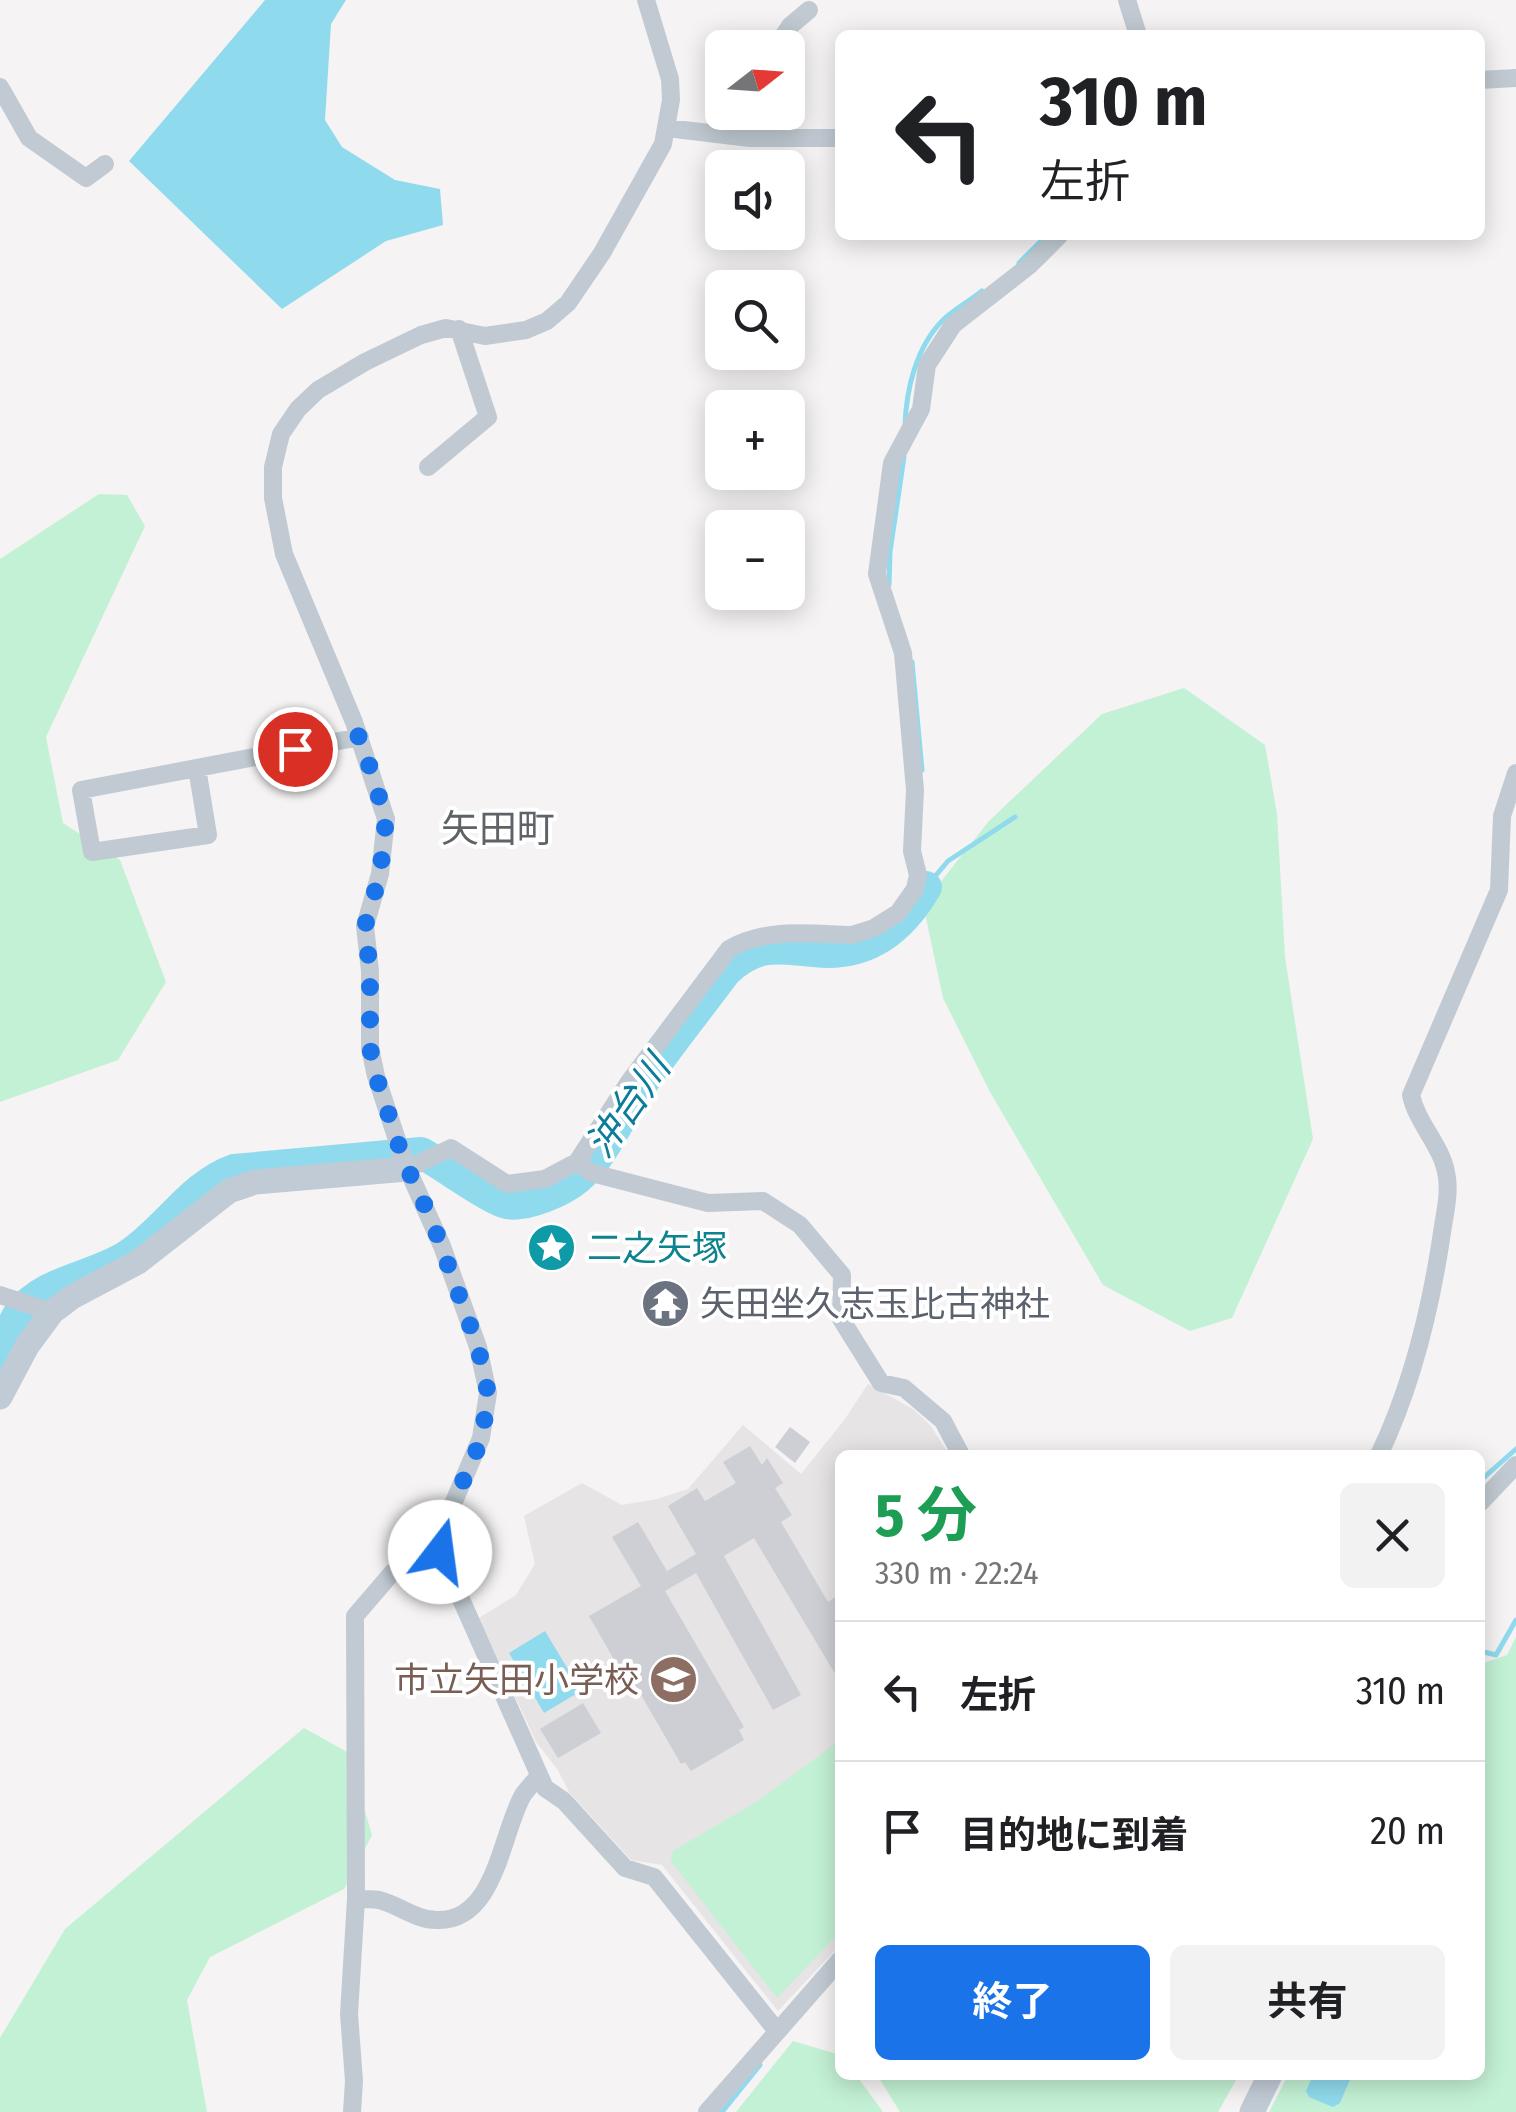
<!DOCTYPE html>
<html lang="ja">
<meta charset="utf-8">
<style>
:root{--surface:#fff;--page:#f2f2f2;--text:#202124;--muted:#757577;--line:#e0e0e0;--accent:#1a73e8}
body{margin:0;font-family:"Fira Sans Condensed","Noto Sans JP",sans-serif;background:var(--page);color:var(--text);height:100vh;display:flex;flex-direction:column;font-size:38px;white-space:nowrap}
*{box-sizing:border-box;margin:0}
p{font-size:32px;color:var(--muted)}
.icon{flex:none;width:55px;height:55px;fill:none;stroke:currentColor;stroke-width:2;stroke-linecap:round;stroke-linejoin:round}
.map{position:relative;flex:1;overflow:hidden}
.panel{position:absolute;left:835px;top:1450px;width:650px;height:630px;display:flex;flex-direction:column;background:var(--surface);border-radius:15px;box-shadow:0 5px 25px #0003}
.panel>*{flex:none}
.hud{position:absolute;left:835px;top:30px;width:650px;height:210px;border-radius:15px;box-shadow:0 5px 25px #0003;background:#fff;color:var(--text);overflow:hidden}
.needle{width:65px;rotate:73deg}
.controls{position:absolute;left:705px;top:30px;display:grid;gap:20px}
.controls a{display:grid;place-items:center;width:100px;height:100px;border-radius:15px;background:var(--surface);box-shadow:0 5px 25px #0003;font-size:50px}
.pin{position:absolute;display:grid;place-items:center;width:85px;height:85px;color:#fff;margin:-42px;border:5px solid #fff;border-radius:50%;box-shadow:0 2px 10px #0007}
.me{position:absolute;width:110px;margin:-55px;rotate:15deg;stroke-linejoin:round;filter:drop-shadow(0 0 8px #0008)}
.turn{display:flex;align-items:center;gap:35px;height:210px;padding:0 40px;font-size:45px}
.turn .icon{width:130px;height:130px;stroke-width:2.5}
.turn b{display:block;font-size:70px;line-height:85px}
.round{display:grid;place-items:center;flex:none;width:105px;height:105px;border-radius:15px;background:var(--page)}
.overview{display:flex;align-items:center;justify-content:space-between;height:170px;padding:0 40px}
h1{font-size:60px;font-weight:700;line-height:75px;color:#1e9e55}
.primary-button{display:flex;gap:20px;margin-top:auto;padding:20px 40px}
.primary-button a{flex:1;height:115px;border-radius:15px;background:var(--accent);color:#fff;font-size:40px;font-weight:700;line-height:115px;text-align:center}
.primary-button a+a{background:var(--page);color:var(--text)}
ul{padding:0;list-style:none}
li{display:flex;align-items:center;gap:30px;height:140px;padding:0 40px;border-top:2px solid var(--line)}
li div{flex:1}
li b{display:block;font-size:38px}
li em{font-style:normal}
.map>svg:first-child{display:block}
</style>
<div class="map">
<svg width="1516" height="2112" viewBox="0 0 1516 2112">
<rect width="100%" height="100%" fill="#f5f3f3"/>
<!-- education -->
<path fill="#e6e4e5" d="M 868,1384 L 913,1409 L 931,1426 L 949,1455 L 840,1455 L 840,1945 L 778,2011 L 662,1865 L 631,1860 L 569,1792 L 558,1770 L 536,1742 L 479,1618 L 516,1595 L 535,1564 L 524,1516 L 582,1483 L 622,1505 L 657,1499 L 688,1489 L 743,1425 L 801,1474 L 845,1419 Z"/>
<!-- green -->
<path fill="#c3f1d5" d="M 99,494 L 127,495 L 145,526 L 46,737 L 63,823 L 120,860 L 166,982 L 118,1060 L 0,1102 L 0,559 Z
M 1184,688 L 1265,745 L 1277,814 L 1285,957 L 1313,1139 L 1232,1318 L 1190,1331 L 1103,1285 L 990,1092 L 943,998 L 923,904 L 989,821 L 1102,714 Z
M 1516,1637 L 1516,2112 L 1269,2112 L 1288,2075 L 1480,2075 L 1480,1664 L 1507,1655 Z
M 304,1728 L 347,1752 L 372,1835 L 344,1889 L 210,1957 L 187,2000 L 207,2112 L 0,2112 L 0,2038 L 65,1929 Z
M 840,1740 L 840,1932 L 777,1998 L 671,1861 L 673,1851 L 758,1801 Z
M 793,2041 L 840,2055 L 840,2075 L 856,2075 L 883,2112 L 736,2112 Z
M 877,2075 L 1239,2075 L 1218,2112 L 900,2112 Z"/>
<!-- water -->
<path fill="#90daee" d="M 265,0 L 346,0 L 331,24 L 325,120 L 342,147 L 395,180 L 440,189 L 443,225 L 386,241 L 282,309 L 129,161 Z
M 545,1631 L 581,1691 L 544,1713 L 509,1653 Z
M 1313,2075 L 1352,2075 L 1340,2103 L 1333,2107 L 1309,2097 L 1306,2091 Z"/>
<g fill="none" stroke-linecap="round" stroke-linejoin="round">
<!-- stream -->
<path stroke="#90daee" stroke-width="5" d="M 1019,263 L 1047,235
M 905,426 C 906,390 916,347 943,320 C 954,309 970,301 982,291
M 889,585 L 890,552 L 904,457
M 912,662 L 922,770
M 926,887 L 948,861 L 1015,817
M 1480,1481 L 1516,1449
M 1480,1651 L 1496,1655 L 1516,1620
M 722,2112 L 760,2065"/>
<!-- river -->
<path stroke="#90daee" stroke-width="32" d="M 0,1357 C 6,1343 11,1326 19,1314 C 44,1280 93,1278 127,1256 C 165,1232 191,1185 234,1170 L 421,1153 C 441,1163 491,1200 507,1203 C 526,1207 563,1191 578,1178 C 605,1154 619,1118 638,1089 C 666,1048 697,1010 726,971 C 762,937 785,951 828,952 C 874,952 904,925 926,887"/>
</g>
<!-- building -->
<path fill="#cdcfd5" d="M 790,1427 L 810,1442 L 795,1463 L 775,1447 Z
M 750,1446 L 762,1465 L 767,1458 L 783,1483 L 775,1488 L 792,1515 L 781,1522 L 828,1602 L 840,1594 L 840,1682 L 754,1538 L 724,1556 L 801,1695 L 773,1710 L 696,1573 L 665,1591 L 744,1727 L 739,1730 L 744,1740 L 691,1771 L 685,1762 L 681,1764 L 629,1674 L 624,1677 L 589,1616 L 641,1586 L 612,1537 L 638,1522 L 667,1571 L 696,1554 L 668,1506 L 697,1488 L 705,1501 L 736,1483 L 723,1462 Z
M 583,1703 L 601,1733 L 558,1758 L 540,1729 Z"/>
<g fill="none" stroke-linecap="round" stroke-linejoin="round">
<!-- street -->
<path stroke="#c1cad2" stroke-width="18" d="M 646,0 L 670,79 L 671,100 L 663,144 L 602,253 L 568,303 L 547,321 L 526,330 L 485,336 L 446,328 L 421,335 L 365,362 L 318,390 L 298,409 L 281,434 L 273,467 L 273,498 L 284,554 L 354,722 L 386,819 L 380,874 L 365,926 L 370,971 L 370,1048 L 376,1076 L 404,1161 L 442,1246 L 478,1347 L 488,1393 L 481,1438 L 453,1504 L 440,1552 L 545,1788 L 564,1801 L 625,1868 L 654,1877 L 777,2031
M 1127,0 L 1138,35
M 775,48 L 790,26 L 809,10
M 1480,80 L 1516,78
M 0,87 L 29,138 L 86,178 L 105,164
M 667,128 L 750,138 L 840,138
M 732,136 L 745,112
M 428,467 L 488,417 L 459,329
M 197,768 L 208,835 L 92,852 L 81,790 L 360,737
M 577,1162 L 592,1173 L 708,1203 L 763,1201 L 800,1225 L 842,1275 L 841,1319 L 881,1383 L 904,1388 L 943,1421 L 961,1455
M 407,1169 L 451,1148 L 507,1184 L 545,1179 L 577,1162 L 629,1082 L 729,949 C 767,927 810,934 852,935 L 874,928 L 898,913 L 915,889 L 918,875 L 912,851 L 915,790 L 903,653 L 877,574 L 892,463 L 921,409 L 927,365 L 953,325 L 1030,265 L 1060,235
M 0,1295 L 52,1312
M 1379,1455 C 1413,1384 1432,1303 1443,1226 C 1446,1208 1450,1189 1446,1172 C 1441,1145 1417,1123 1411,1095 L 1499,890 L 1502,816 L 1516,773
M 1480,1503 L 1516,1465
M 356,1899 C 363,1899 372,1899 379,1900 C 399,1905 416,1920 437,1920 C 496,1922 501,1833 523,1795 C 527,1789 533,1783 538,1777
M 352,2112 L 354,2081 L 349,2014 L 356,1899 L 355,1616 L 392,1573 L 440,1552
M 707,2112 L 840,1960"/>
<!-- secondary -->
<path stroke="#c1cbd6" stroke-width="25" d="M 0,1397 L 27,1346 L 52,1312 L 72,1297 L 138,1262 L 229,1191 L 255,1182 L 407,1169
M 1252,2112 L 1270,2075"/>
</g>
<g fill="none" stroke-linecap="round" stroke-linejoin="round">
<!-- route -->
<path stroke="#1a73e8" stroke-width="18" stroke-dasharray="0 32.4" d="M 295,749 L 360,736 L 386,819 L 380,874 L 365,926 L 370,971 L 370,1048 L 376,1076 L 404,1161 L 432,1221 L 478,1347 L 488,1393 L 482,1438 L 453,1504 L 440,1552"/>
</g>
<!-- icons -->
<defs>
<symbol id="sight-disc" viewBox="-11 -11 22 22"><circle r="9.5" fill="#0f9aa8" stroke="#fff"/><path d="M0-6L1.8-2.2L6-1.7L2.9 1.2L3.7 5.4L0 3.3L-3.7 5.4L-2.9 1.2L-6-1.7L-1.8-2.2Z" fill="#fff"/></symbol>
<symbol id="temple-disc" viewBox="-11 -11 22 22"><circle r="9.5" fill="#6b7280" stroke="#fff"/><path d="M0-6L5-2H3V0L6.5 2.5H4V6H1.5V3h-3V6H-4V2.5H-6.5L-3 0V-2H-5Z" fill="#fff"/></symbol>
<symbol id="school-disc" viewBox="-11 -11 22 22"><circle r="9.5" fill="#8d6e63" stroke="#fff"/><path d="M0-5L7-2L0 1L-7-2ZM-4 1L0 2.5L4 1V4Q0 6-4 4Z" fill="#fff"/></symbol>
</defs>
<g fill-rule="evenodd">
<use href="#sight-disc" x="524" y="1220" width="55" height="55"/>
<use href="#temple-disc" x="638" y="1276" width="55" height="55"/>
<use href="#school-disc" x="646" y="1652" width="55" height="55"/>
</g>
<g text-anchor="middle" stroke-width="8" stroke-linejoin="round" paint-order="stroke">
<!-- culture labels -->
<g font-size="35" fill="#0d838f" stroke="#fff" text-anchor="start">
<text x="587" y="1260">二之矢塚</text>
</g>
<!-- worship labels -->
<g font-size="35" fill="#5b616d" stroke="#fff" text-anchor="start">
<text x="700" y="1316">矢田坐久志玉比古神社</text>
</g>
<!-- education labels -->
<g font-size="35" fill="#785e54" stroke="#fff" text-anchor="end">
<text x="639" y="1692">市立矢田小学校</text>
</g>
<!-- neighbourhood labels -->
<g font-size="38" fill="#5f6368" stroke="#fff">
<text x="498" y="842">矢田町</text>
</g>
<!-- water labels -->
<g font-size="38" font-style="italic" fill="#0c7c9b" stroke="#fff">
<text transform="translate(628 1106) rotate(-55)" y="13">沖台川</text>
</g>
</g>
</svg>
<div class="controls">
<a><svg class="needle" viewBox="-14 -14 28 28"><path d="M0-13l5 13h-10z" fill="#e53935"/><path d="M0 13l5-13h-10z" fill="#757577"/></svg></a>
<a><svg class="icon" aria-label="sound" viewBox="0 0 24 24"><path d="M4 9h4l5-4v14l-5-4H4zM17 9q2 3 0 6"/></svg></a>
<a><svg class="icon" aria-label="search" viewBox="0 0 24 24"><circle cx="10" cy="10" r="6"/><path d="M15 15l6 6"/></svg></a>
<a>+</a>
<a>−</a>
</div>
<div class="pin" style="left:295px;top:749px;background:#d93025"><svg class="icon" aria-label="arrive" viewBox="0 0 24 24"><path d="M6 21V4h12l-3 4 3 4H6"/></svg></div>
<svg class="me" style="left:440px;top:1552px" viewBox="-20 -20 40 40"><circle r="19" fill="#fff"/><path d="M0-13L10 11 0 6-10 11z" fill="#1a73e8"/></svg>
<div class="hud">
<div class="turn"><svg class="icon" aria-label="left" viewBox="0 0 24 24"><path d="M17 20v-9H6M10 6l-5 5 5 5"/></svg><div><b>310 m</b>左折</div></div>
</div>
<section class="panel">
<div class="overview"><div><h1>5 分</h1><p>330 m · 22:24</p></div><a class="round"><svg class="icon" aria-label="close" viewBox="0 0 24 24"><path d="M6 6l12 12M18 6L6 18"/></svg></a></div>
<ul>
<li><svg class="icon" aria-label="left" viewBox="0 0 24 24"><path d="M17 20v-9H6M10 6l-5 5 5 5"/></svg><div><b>左折</b></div><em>310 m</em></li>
<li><svg class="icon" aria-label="arrive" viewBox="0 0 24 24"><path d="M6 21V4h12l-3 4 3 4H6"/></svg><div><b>目的地に到着</b></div><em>20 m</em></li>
</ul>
<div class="primary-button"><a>終了</a><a>共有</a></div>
</section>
</div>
